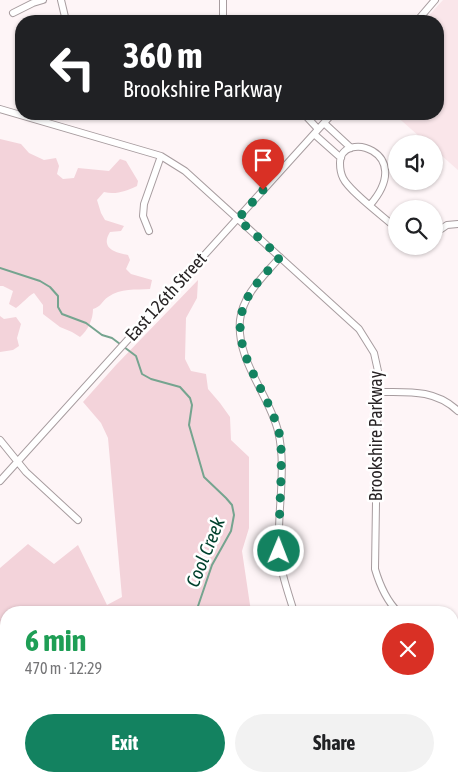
<!DOCTYPE html>
<meta charset="utf-8">
<style>
:root{--surface:#fff;--page:#f2f2f2;--text:#202124;--muted:#757577;--accent:#138260}
body{margin:0;font-family:"Asap Condensed",sans-serif;background:var(--page);color:var(--text);height:100vh;display:flex;flex-direction:column;font-size:19px;white-space:nowrap}
*{box-sizing:border-box;margin:0}
p{font-size:16px;color:var(--muted)}
.icon{flex:none;width:28px;height:28px;fill:none;stroke:currentColor;stroke-width:2;stroke-linecap:round;stroke-linejoin:round}
.map{position:relative;flex:1;overflow:hidden}
.sheet{position:absolute;left:0px;top:606px;width:459px;height:176px;display:flex;flex-direction:column;background:var(--surface);border-radius:20px 20px 0 0;box-shadow:0 1px 4px #0004}
.sheet>*{flex:none}
.top-card{position:absolute;left:15px;top:15px;width:429px;height:105px;border-radius:20px;box-shadow:0 1px 4px #0004;background:#202124;color:#fff;overflow:hidden}
.controls{position:absolute;left:388px;top:135px;display:grid;gap:10px}
.controls a{display:grid;place-items:center;width:55px;height:55px;border-radius:50%;background:var(--surface);box-shadow:0 1px 4px #0004;font-size:25px}
.pin{position:absolute;display:grid;place-items:center;width:42px;height:42px;color:#fff;margin:-51px -21px;border-radius:50% 50% 50% 0;rotate:-45deg;box-shadow:0 0 5px #0007}
.pin .icon{rotate:45deg}
.me{position:absolute;width:55px;margin:-28px;rotate:1deg;stroke-linejoin:round;filter:drop-shadow(0 0 4px #0008)}
.turn{display:flex;align-items:center;gap:18px;height:105px;padding:0 25px;font-size:22px}
.turn .icon{width:65px;height:65px;stroke-width:2.5}
.turn b{display:block;font-size:35px;line-height:42px}
.round{display:grid;place-items:center;flex:none;width:52px;height:52px;border-radius:26px;background:var(--page)}
.overview{display:flex;align-items:center;justify-content:space-between;height:85px;padding:0 25px}
h1{font-size:30px;font-weight:700;line-height:38px;color:#1e9e55}
.cta{display:flex;gap:10px;margin-top:auto;padding:10px 25px}
.cta a{flex:1;height:58px;border-radius:30px;background:var(--accent);color:#fff;font-size:20px;font-weight:700;line-height:58px;text-align:center}
.cta a+a{background:var(--page);color:var(--text)}
.map>svg:first-child{display:block}
</style>
<div class="map">
<svg width="458" height="782" viewBox="0 0 458 782">
<rect width="100%" height="100%" fill="#fef5f7"/>
<!-- built -->
<path fill="#fae6ea" d="M 443,0 L 458,0 L 458,170 L 434,149 L 434,144 L 428,144 L 394,114 L 438,114 L 438,21 L 424,21 Z"/>
<!-- green -->
<path fill="#f3d3da" d="M 0,139 L 21,144 L 29,153 L 44,160 L 56,158 L 59,166 L 57,174 L 63,179 L 74,178 L 78,168 L 109,171 L 120,159 L 126,161 L 138,181 L 137,186 C 126,191 116,195 104,192 L 97,200 L 101,213 L 105,220 L 124,226 L 121,231 L 110,232 C 100,248 115,253 128,255 L 130,260 L 126,269 L 131,274 L 152,280 L 150,289 C 135,290 121,288 108,297 C 102,301 101,307 93,309 C 93,320 88,330 80,337 L 72,332 L 60,327 L 43,314 L 43,305 L 34,293 C 27,297 23,303 16,308 L 9,304 L 13,291 L 3,286 L 0,286 Z
M 198,280 L 197,298 L 186,318 L 185,359 L 191,371 L 206,374 L 208,389 L 220,403 L 230,417 L 231,440 L 249,457 L 249,528 L 242,551 L 250,605 L 252,612 L 6,612 L 6,642 L 0,623 L 0,568 L 28,544 L 54,564 L 78,545 L 107,605 L 122,597 L 108,438 L 101,423 L 83,402 L 116,365 Z
M 0,316 L 4,319 L 16,317 L 21,324 L 17,338 L 19,346 L 13,350 L 0,352 Z
M 65,776 L 274,776 L 273,782 L 69,782 Z"/>
<g fill="none" stroke-linecap="round" stroke-linejoin="round">
<!-- stream -->
<path stroke="#75a48f" stroke-width="2" d="M 0,268 L 40,281 L 50,287 L 58,296 L 58,307 L 62,314 L 86,323 L 102,335 L 112,338 L 136,356 L 142,374 L 151,379 L 180,387 L 190,398 L 192,405 L 189,425 L 204,477 L 226,498 L 232,505 L 234,515 L 231,531 L 212,565 L 196,612
M 191,782 L 193,776"/>
<defs>
<path id="minor" d="M 61,0 L 66,21
M 13,13 L 33,3 L 43,0
M 223,21 L 223,0
M 417,21 L 435,0
M 0,109 L 161,156 L 185,171 L 359,329 L 374,353 L 378,371 L 375,569 C 380,586 386,600 398,612
M 304,114 L 318,129
M 254,115 L 258,114
M 324,123 L 351,148
M 314,134 L 341,158
M 370,205 C 417,151 340,129 340,163 C 340,168 341,174 343,178 C 349,191 384,217 396,228
M 149,231 L 143,216 L 144,204 L 161,156
M 434,234 L 447,225 L 458,224
M 280,257 C 264,276 243,294 240,320 C 236,361 269,394 278,431 C 287,467 277,512 279,549 C 280,571 288,592 294,612
M 378,392 C 408,392 435,389 458,411
M 0,440 L 26,472 L 78,520
M 0,481 L 332,114
M 452,643 L 458,646
M 447,776 L 448,782
M 350,782 L 353,776"/>
</defs>
<!-- minor casing -->
<use href="#minor" stroke="#a79c9f" stroke-width="8"/>
<!-- minor -->
<use href="#minor" stroke="#fff" stroke-width="6"/>
</g>
<g fill="none" stroke-linecap="round" stroke-linejoin="round">
<!-- route -->
<path stroke="#138260" stroke-width="9" stroke-dasharray="0 16.2" d="M 263,190 L 238,219 L 280,257 C 270,269 257,281 249,295 C 220,345 271,390 280,437 C 282,451 281,465 281,479 C 280,503 279,527 279,551"/>
</g>
<g text-anchor="middle" stroke-width="5" stroke-linejoin="round" paint-order="stroke">
<!-- street labels -->
<g font-size="18" fill="#282425" stroke="#fff">
<text transform="translate(166 297) rotate(-48)" y="6">East 126th Street</text>
<text transform="translate(376 436) rotate(-90)" y="6">Brookshire Parkway</text>
</g>
<!-- water labels -->
<g font-size="19" font-style="italic" fill="#00412d" stroke="#fff">
<text transform="translate(205 552) rotate(-68)" y="7">Cool Creek</text>
</g>
</g>
</svg>
<div class="controls">
<a><svg class="icon" aria-label="sound" viewBox="0 0 24 24"><path d="M4 9h4l5-4v14l-5-4H4zM17 9q2 3 0 6"/></svg></a>
<a><svg class="icon" aria-label="search" viewBox="0 0 24 24"><circle cx="10" cy="10" r="6"/><path d="M15 15l6 6"/></svg></a>
</div>
<div class="pin" style="left:263px;top:190px;background:#d93025"><svg class="icon" aria-label="arrive" viewBox="0 0 24 24"><path d="M6 21V4h12l-3 4 3 4H6"/></svg></div>
<svg class="me" style="left:279px;top:551px" viewBox="-20 -20 40 40"><circle r="17" fill="#138260" stroke="#fff" stroke-width="3"/><path d="M0-11L8 9 0 5-8 9z" fill="#fff"/></svg>
<div class="top-card">
<div class="turn"><svg class="icon" aria-label="left" viewBox="0 0 24 24"><path d="M17 20v-9H6M10 6l-5 5 5 5"/></svg><div><b>360 m</b>Brookshire Parkway</div></div>
</div>
<section class="sheet">
<div class="overview"><div><h1>6 min</h1><p>470 m · 12:29</p></div><a class="round" style="background:#d93025;color:#fff"><svg class="icon" aria-label="close" viewBox="0 0 24 24"><path d="M6 6l12 12M18 6L6 18"/></svg></a></div>
<div class="cta"><a>Exit</a><a>Share</a></div>
</section>
</div>
